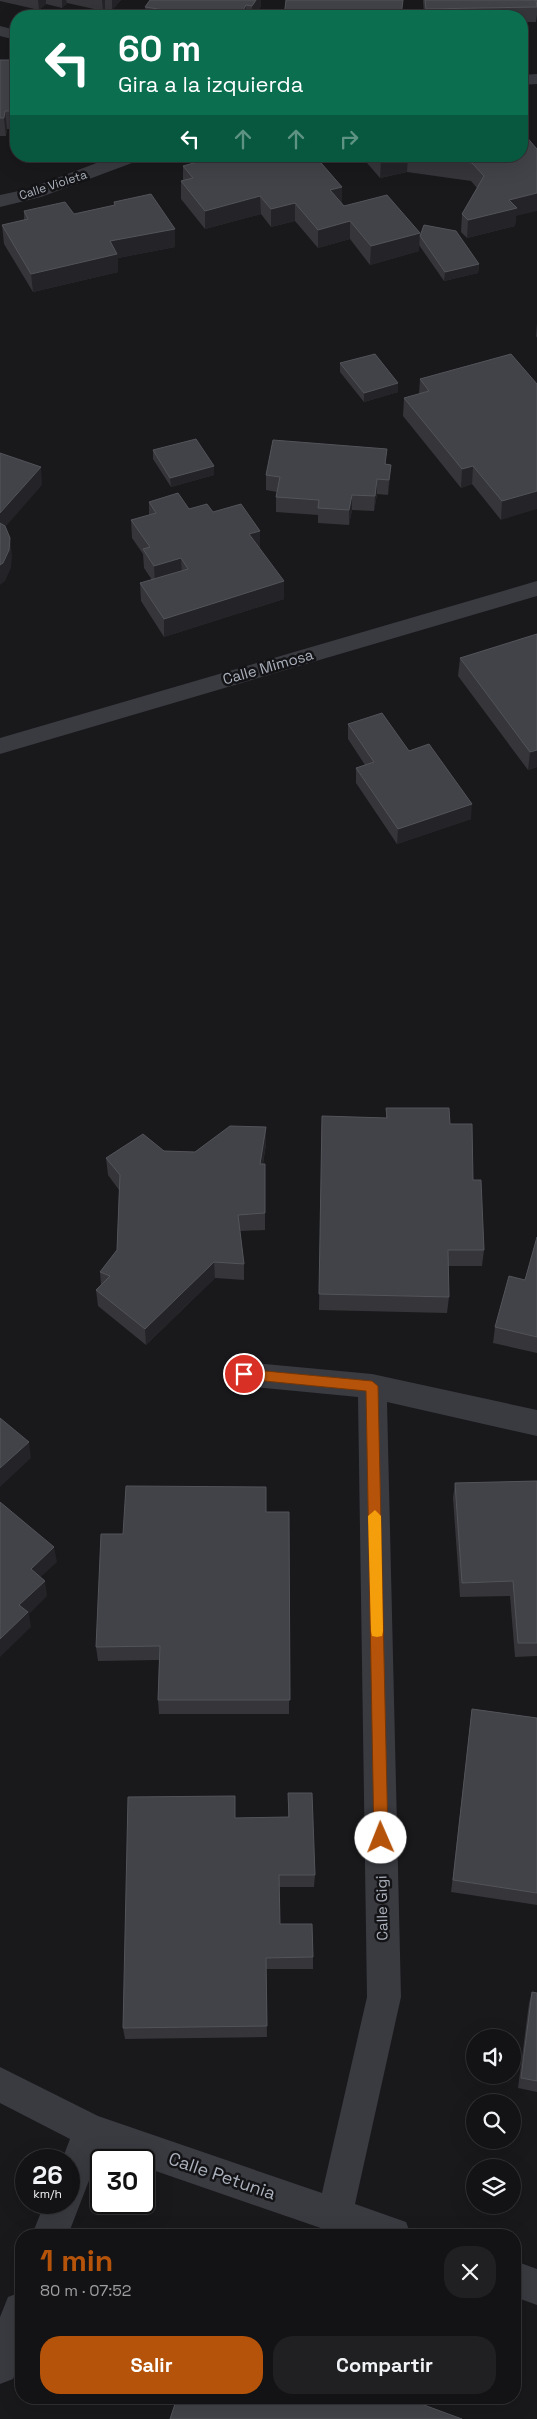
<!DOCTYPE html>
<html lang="es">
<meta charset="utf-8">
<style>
:root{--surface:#131315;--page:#202022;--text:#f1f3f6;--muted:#9d9ea0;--line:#323234;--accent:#b45309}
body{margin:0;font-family:"Space Grotesk",sans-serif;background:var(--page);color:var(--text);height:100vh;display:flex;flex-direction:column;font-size:19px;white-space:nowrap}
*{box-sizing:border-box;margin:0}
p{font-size:16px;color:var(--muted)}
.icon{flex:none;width:28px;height:28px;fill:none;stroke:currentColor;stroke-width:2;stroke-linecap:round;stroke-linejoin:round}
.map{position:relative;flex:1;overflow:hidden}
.sheet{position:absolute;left:15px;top:2229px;width:506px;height:175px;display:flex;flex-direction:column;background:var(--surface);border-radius:20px;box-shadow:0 5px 20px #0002,0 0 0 1px var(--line)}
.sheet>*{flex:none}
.top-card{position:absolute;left:10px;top:10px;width:518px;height:152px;border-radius:20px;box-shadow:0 5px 20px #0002,0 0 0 1px var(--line);background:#0b6e4f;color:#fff;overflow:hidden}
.tools{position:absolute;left:466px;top:2029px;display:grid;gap:10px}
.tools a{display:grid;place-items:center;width:55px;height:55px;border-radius:50%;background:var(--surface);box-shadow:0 5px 20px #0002,0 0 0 1px var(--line);font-size:25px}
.speed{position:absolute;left:15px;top:2149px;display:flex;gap:10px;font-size:25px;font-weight:700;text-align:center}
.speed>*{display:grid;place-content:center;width:65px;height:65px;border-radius:50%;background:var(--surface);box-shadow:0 5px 20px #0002,0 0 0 1px var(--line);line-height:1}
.speed small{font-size:12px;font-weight:400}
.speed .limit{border:2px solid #111;border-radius:8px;background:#fff;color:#111}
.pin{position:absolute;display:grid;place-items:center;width:42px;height:42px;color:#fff;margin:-21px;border:2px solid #fff;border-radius:50%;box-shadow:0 1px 5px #0007}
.me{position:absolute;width:55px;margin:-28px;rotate:359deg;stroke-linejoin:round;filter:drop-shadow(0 0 4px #0008)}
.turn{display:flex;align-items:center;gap:18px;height:105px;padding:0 25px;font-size:22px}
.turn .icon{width:65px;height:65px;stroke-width:2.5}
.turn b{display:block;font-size:35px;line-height:42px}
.lanes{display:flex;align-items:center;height:48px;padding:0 25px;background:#0003;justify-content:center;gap:25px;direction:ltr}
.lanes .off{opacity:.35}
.round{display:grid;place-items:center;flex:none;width:52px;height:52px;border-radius:20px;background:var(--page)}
.overview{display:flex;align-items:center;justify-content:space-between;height:85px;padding:0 25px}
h1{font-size:30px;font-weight:700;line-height:38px;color:var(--accent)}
.button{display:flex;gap:10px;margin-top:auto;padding:10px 25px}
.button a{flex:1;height:58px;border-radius:20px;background:var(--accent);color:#fff;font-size:20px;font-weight:700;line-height:58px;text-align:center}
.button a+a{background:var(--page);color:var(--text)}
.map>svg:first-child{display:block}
</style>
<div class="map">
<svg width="537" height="2419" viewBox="0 0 537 2419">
<rect width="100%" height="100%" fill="#19191c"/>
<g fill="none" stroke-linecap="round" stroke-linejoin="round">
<!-- minor -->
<path fill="#3a3b41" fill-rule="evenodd" d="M 0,26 L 16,30 L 16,40 L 0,36 Z
M 537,74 L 537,84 L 521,85 L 521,75 Z
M 115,156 L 142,156 L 140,160 L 41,197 L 0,207 L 0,195 L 28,189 Z
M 537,581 L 537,596 L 0,754 L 0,738 Z
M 244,1362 L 372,1374 L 537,1410 L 537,1436 L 387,1402 L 401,1997 L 355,2204 L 406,2222 L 411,2235 L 341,2235 L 144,2167 L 144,2160 L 124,2160 L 100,2152 L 68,2235 L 32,2235 L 45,2202 L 69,2202 L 69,2160 L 62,2160 L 70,2139 L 0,2103 L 0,2067 L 98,2116 L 322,2193 L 367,1997 L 358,1397 L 244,1386 L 234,1383 L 230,1374 L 234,1365 Z
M 515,2261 L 537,2269 L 537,2305 L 515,2297 Z
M 21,2292 L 21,2359 L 13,2379 L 0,2384 L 0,2317 L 8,2297 Z"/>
</g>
<!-- wall -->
<path fill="#35353a" d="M 0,0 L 121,0 L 112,10 L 105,9 L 103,11 L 67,3 L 62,8 L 46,4 L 39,10 L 0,1 Z
M 150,0 L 261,0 L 261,6 L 255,16 L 146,16 L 145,7 Z
M 423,0 L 537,0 L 537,15 L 536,22 L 521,22 L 521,16 L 424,16 Z
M 0,60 L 16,60 L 16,129 L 7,129 L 6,136 L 0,136 Z
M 361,156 L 521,156 L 515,226 L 467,238 L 461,232 L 462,214 L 477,188 L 471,181 L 407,172 L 380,178 Z
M 183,166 L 342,204 L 344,206 L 420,236 L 479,264 L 478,273 L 444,281 L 419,245 L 419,251 L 370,265 L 350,239 L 318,248 L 295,221 L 271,227 L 261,214 L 205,229 L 181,199 L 181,181 L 183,180 Z
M 114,202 L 175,229 L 175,247 L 118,258 L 118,272 L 33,292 L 4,244 L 2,225 L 24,220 L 24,211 L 74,214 L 114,205 Z
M 537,323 L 537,338 L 536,336 Z
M 340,363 L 398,392 L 364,402 L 340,372 Z
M 420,379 L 537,384 L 501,520 L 472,484 L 461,488 L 403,416 L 404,398 L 419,394 Z
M 153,450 L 214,466 L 214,475 L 171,487 L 153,459 Z
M 386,464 L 391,465 L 388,495 L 377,494 L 374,511 L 352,510 L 349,525 L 318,523 L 318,515 L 276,512 L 276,497 L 277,492 L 266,490 L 266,475 Z
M 149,502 L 213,512 L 260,549 L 284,599 L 164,637 L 141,601 L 140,583 L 152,580 L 144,568 L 143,554 L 132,538 L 131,520 L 149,515 Z
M 537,634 L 537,767 L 528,770 L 458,676 L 460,658 Z
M 348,724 L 471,819 L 397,844 L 356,783 L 356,768 L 365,765 L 348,739 Z
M 386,1108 L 450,1124 L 473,1180 L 484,1250 L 482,1266 L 448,1266 L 449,1297 L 447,1313 L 319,1310 L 322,1116 L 386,1118 Z
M 266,1127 L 266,1144 L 263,1164 L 265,1164 L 265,1230 L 240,1231 L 244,1264 L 244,1280 L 215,1278 L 146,1345 L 98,1306 L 96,1290 L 101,1285 L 100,1272 L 117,1250 L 119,1190 L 108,1175 L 106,1158 L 164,1151 L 195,1152 Z
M 537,1237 L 537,1353 L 493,1343 L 495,1327 L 525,1280 Z
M 537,1481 L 537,1656 L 515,1657 L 510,1596 L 460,1597 L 453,1498 L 455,1483 Z
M 266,1512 L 289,1512 L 289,1714 L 159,1714 L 158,1700 L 159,1660 L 98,1661 L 96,1647 L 123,1534 Z
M 472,1709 L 537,1718 L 537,1905 L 451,1892 Z
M 288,1793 L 315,1875 L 314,1887 L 279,1887 L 280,1924 L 313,1957 L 313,1969 L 266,1969 L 267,2037 L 125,2039 L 123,2028 L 235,1818 L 288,1817 Z
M 532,1992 L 537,1993 L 537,2092 L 518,2088 L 529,2003 Z"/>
<!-- shaded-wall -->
<path fill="#242428" d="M 38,0 L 46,0 L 46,4 L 39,10 Z
M 62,0 L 66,0 L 67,3 L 62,8 Z
M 102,0 L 105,0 L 105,9 L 103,11 Z
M 112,0 L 121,0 L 112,10 Z
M 256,0 L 261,0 L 261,6 L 255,16 L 252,16 L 252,6 Z
M 246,5 L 246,16 L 240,16 Z
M 5,111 L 7,129 L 6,136 L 4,118 Z
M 396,156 L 408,156 L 407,172 L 380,178 L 381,160 Z
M 342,187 L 342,205 L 330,190 Z
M 537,193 L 537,211 L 516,216 L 515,226 L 467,238 L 468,220 L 509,200 Z
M 260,196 L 261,214 L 205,229 L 205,211 Z
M 295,203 L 295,221 L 271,227 L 271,209 Z
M 350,221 L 350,239 L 318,248 L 318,230 Z
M 175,229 L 175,247 L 118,258 L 118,272 L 33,292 L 31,274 L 110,241 Z
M 420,233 L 419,251 L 370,265 L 371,246 Z
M 479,264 L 478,273 L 444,281 L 445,272 Z
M 398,383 L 398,392 L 364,402 L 364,393 Z
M 391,465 L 390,480 L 388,495 L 389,480 Z
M 214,466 L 214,475 L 171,487 L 170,478 Z
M 473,466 L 472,484 L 461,488 L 462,469 Z
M 41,467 L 42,485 L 0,533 L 0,513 Z
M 377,479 L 377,494 L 374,511 L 375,496 Z
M 537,491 L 537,509 L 501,520 L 502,501 Z
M 352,495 L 352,510 L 349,525 L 349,510 Z
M 260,531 L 260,549 L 249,534 Z
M 10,538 L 12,556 L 11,568 L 5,581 L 0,585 L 0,565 Z
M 181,558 L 182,576 L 155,584 L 154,566 Z
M 284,581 L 284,599 L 164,637 L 164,619 Z
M 537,750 L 537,767 L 528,770 L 530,752 Z
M 472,804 L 471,819 L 397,844 L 398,829 Z
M 266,1127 L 266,1144 L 260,1180 L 260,1164 Z
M 214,1262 L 215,1278 L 146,1345 L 145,1329 Z
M 29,1442 L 31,1458 L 0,1487 L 0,1468 Z
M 54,1547 L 57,1562 L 33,1584 L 31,1569 Z
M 45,1581 L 47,1596 L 29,1614 L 31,1627 L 0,1657 L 0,1639 L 19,1605 Z"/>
<!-- building -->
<path fill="#424348" stroke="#52545a" d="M 150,0 L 256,0 L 252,6 L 246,5 L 240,16 L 216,13 L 214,16 L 205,15 L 204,16 L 175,16 L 177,12 L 145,7 Z
M 286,0 L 403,0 L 401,16 L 284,16 Z
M 425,0 L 537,0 L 536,0 L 537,7 L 426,9 Z
M 0,60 L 16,60 L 16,111 L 5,111 L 4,118 L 0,118 Z
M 524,134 L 537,149 L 537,193 L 509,200 L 517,208 L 468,220 L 462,214 L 484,176 L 472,163 L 426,156 L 521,156 L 521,135 Z
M 219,156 L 315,156 L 342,187 L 330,190 L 344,206 L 387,195 L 420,233 L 371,246 L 350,221 L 318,230 L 295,203 L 271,209 L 260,196 L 205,211 L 181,181 L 193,178 L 183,166 Z
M 378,156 L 396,156 L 381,160 Z
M 151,194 L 175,229 L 110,241 L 117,254 L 31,274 L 2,225 L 28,219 L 24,211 L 65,202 L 74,214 L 115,205 L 114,202 Z
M 424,225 L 456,231 L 479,264 L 445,272 L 420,236 Z
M 375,354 L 398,383 L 364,393 L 340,363 Z
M 511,354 L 537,384 L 537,491 L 502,501 L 473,466 L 462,469 L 404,398 L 429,391 L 420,379 Z
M 196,439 L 214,466 L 170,478 L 153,450 Z
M 273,440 L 387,449 L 385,464 L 391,465 L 389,480 L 377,479 L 375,496 L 352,495 L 349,510 L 318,508 L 319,500 L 276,497 L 280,477 L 266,475 Z
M 0,453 L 41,467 L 0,513 Z
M 178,493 L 189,509 L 207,504 L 213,512 L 241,504 L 260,531 L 249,534 L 284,581 L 164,619 L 140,583 L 188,569 L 181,558 L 154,566 L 143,549 L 150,547 L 131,520 L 156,513 L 149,502 Z
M 0,523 L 5,526 L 10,538 L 9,550 L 3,563 L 0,565 Z
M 537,634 L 537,750 L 530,752 L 460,658 Z
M 382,713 L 409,751 L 429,744 L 472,804 L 398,829 L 356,768 L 374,762 L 348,724 Z
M 386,1108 L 449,1108 L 450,1124 L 472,1124 L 473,1180 L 481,1180 L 484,1250 L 448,1250 L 449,1297 L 319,1294 L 322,1116 L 387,1118 Z
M 230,1126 L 266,1127 L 260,1164 L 265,1164 L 265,1213 L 238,1215 L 244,1264 L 214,1262 L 145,1329 L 96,1290 L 110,1276 L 100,1272 L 117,1250 L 120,1175 L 106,1158 L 143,1134 L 164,1151 L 195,1152 Z
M 537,1237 L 537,1337 L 495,1327 L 509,1276 L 525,1280 Z
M 0,1418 L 29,1442 L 0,1468 Z
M 537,1481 L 537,1643 L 518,1643 L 513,1581 L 462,1583 L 455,1483 Z
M 126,1486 L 266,1487 L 266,1512 L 289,1512 L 290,1700 L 158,1700 L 160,1646 L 96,1647 L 101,1534 L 123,1534 Z
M 0,1502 L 54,1547 L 31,1569 L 45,1581 L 19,1605 L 28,1612 L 0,1639 Z
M 472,1709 L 537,1718 L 537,1893 L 453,1880 Z
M 288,1793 L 312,1793 L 315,1875 L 279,1875 L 280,1924 L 312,1924 L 313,1957 L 266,1958 L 267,2026 L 123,2028 L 128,1797 L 235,1796 L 235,1818 L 289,1817 Z
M 532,1992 L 537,1993 L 537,2081 L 521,2078 Z
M 177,2398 L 405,2398 L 462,2419 L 170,2419 Z"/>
<!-- route -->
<path fill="#b45309" stroke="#753606" d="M 244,1369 L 372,1381 L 378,1386 L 388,1838 L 386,1842 L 381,1844 L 376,1842 L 374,1838 L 366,1391 L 244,1379 L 238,1374 Z"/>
<!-- slow -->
<path fill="#f59e0b" d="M 375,1510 L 381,1516 L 383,1631 L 382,1636 L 377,1637 L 372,1636 L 371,1631 L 368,1516 Z"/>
<g text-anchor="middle" stroke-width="5" stroke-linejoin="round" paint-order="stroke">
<!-- far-street labels -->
<g font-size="12" fill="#abb1bc" stroke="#141417">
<text transform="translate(53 185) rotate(-18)" y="4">Calle Violeta</text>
</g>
<!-- street labels -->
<g font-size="15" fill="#abb1bc" stroke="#141417">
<text transform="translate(268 667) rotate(-16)" y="5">Calle Mimosa</text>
<text transform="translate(382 1908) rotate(-91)" y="5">Calle Gigi</text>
</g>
<!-- near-street labels -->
<g font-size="18" fill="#abb1bc" stroke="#141417">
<text transform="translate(222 2176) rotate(19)" y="6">Calle Petunia</text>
</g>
</g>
</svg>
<div class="tools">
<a><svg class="icon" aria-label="sound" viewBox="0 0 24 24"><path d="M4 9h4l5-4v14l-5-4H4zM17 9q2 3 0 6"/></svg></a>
<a><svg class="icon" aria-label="search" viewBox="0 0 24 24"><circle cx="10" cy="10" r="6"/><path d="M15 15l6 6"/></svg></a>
<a><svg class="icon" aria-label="layers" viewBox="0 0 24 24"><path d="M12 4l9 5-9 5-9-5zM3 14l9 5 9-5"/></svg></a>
</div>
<div class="speed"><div>26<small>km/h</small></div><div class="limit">30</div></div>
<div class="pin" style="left:244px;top:1374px;background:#d93025"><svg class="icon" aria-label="arrive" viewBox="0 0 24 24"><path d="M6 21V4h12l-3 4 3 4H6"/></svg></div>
<svg class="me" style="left:381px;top:1838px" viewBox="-20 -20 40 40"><circle r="19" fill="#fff"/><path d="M0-13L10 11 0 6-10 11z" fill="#b45309"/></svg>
<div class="top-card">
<div class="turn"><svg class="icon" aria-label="left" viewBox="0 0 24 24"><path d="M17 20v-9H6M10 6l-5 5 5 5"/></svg><div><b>60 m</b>Gira a la izquierda</div></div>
<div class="lanes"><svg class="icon" aria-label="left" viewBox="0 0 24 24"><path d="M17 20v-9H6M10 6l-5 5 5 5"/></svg><svg class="icon off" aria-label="ahead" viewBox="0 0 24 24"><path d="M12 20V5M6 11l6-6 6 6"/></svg><svg class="icon off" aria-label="ahead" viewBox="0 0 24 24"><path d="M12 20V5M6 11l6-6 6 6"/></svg><svg class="icon off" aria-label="right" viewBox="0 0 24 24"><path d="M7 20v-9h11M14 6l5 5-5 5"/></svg></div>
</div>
<section class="sheet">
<div class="overview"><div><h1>1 min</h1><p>80 m · 07:52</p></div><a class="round"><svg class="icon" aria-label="close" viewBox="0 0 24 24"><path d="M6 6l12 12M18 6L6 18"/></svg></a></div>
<div class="button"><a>Salir</a><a>Compartir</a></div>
</section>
</div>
